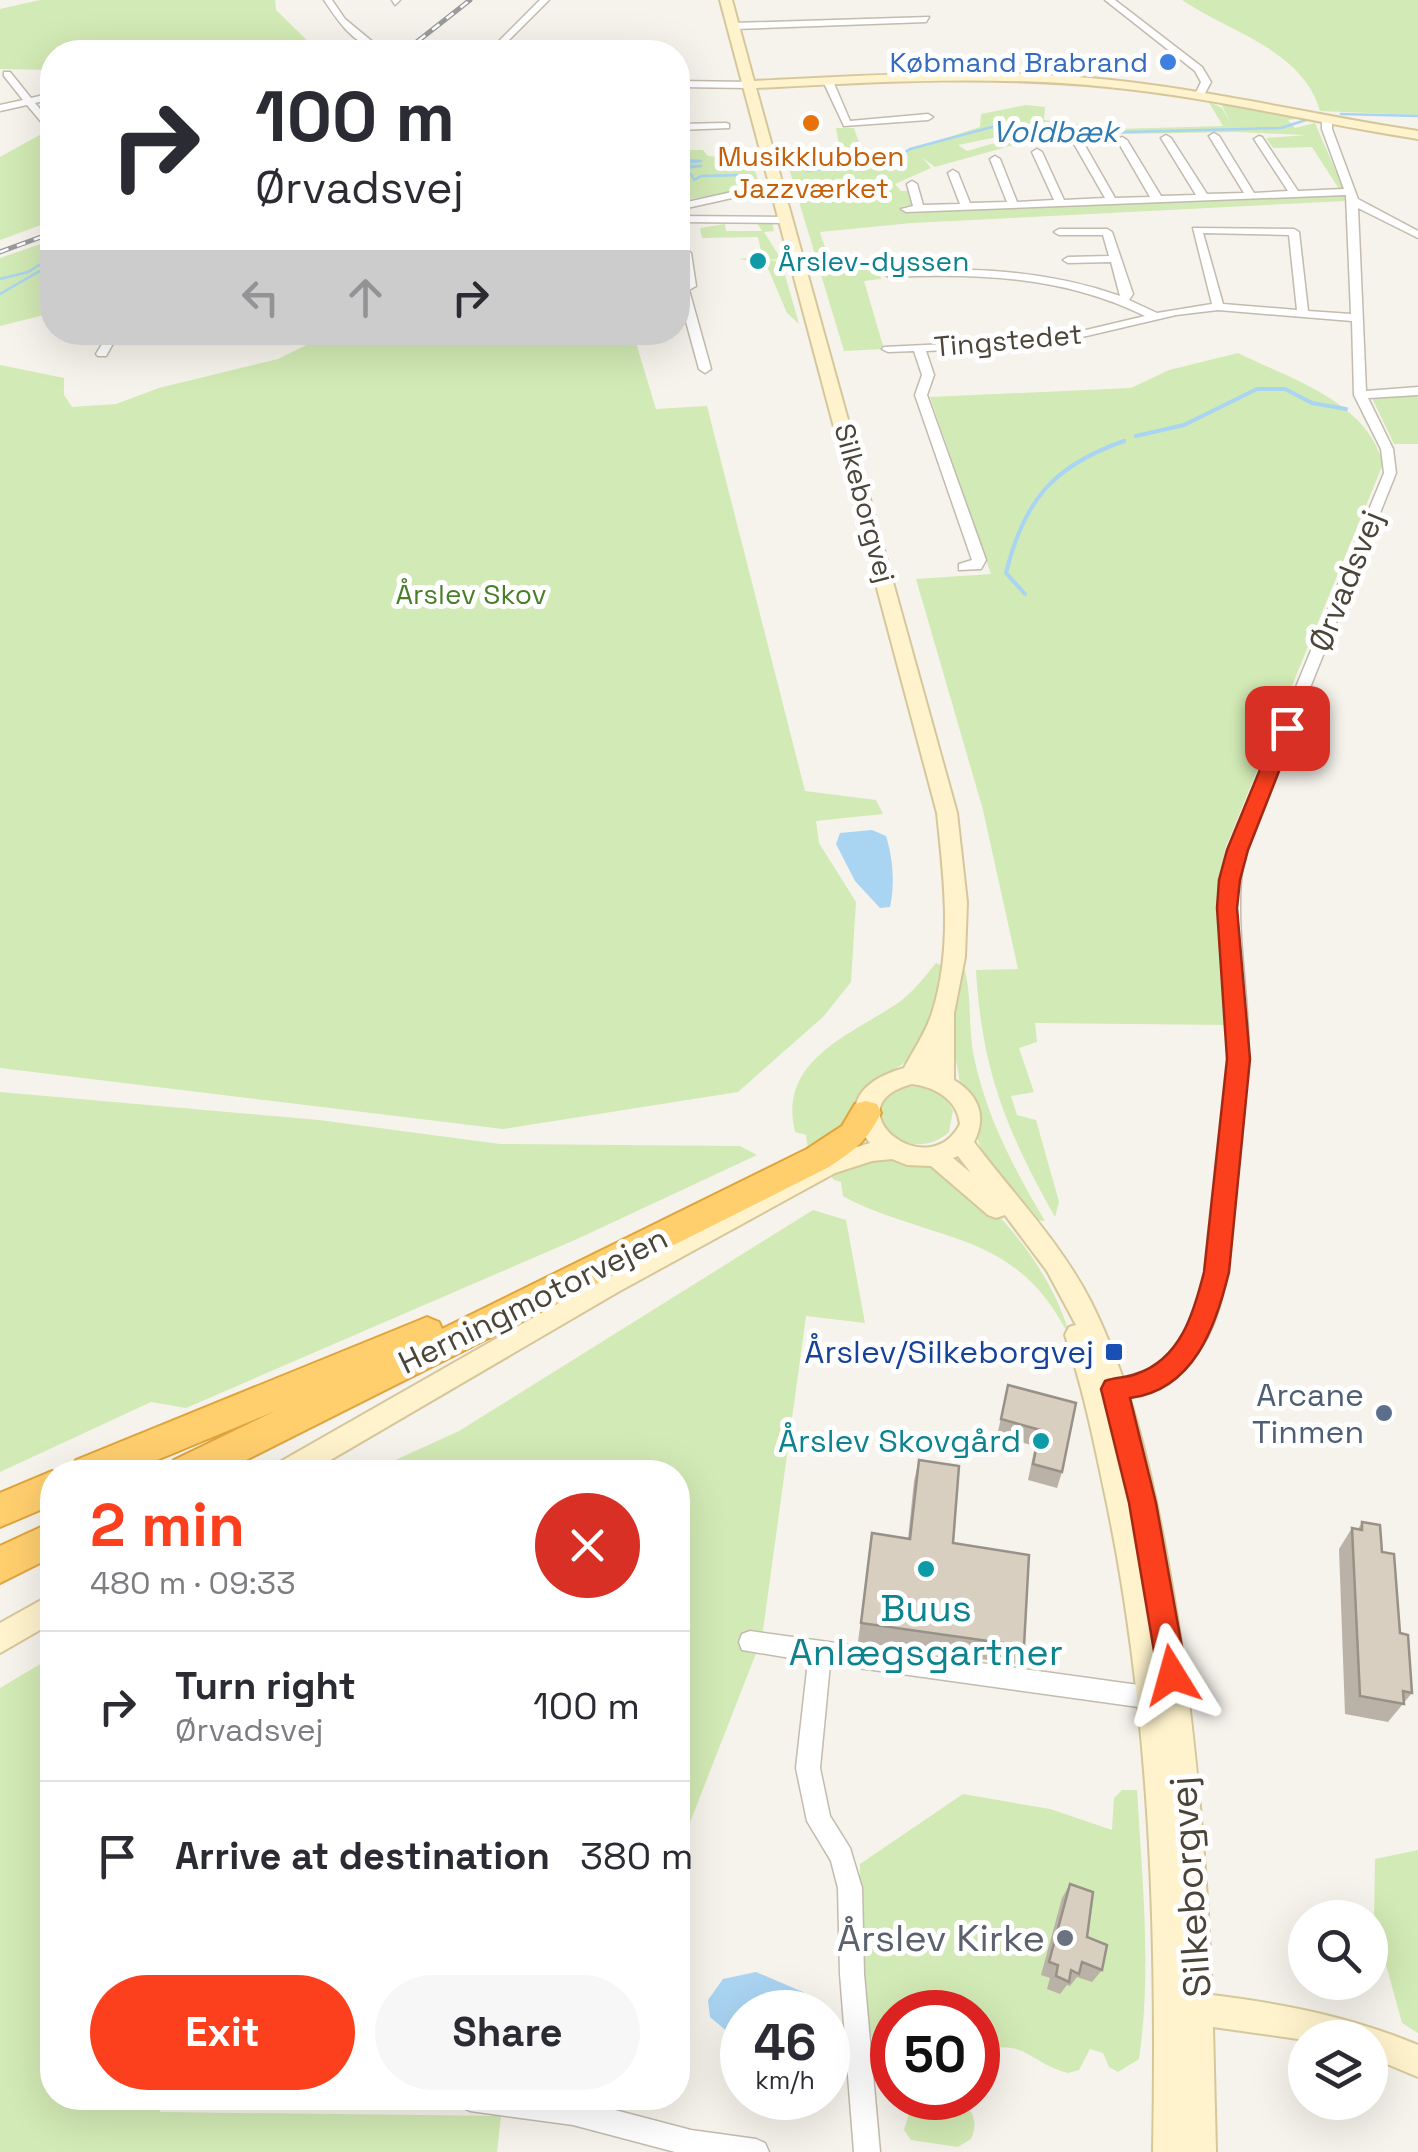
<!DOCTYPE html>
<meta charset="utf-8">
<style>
:root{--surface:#fff;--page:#f7f7f7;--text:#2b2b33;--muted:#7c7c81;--line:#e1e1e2;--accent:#fc3f1d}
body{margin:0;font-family:"Space Grotesk",sans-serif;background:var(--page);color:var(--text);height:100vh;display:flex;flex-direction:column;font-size:38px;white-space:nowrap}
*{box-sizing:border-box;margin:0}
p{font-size:32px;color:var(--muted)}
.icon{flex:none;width:55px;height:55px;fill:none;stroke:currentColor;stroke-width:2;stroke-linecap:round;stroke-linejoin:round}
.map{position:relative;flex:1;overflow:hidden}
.sheet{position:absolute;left:40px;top:1460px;width:650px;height:650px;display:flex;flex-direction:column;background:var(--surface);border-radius:40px;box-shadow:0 10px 40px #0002}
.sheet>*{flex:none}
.guide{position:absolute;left:40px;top:40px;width:650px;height:305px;border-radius:40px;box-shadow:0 10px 40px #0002;background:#fff;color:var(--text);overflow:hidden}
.tools{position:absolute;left:1288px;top:1900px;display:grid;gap:20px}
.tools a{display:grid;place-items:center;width:100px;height:100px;border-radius:50%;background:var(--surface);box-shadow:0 10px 40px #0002;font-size:50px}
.speed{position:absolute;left:720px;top:1990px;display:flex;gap:20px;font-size:50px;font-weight:700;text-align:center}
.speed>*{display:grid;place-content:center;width:130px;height:130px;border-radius:50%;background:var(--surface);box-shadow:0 10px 40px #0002;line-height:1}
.speed small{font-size:25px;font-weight:400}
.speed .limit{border:15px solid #d22;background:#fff;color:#111}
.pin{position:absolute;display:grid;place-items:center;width:85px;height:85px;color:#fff;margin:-42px;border-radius:20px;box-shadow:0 5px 15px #0006}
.me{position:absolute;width:110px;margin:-55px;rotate:352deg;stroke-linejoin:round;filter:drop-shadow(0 0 8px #0008)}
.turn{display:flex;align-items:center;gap:35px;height:210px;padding:0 50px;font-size:45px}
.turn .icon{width:130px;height:130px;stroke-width:2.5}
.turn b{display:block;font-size:70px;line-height:85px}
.lanes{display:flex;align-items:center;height:95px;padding:0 50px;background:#0003;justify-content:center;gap:50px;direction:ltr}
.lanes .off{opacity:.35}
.round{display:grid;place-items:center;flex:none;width:105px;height:105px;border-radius:52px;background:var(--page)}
.overview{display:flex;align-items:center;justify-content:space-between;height:170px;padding:0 50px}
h1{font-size:60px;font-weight:700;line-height:75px;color:var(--accent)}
.cta{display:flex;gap:20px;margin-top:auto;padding:20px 50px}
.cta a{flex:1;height:115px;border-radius:60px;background:var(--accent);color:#fff;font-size:40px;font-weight:700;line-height:115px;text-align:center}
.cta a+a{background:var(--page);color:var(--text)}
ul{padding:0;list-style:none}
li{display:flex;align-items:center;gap:30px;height:150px;padding:0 50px;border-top:2px solid var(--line)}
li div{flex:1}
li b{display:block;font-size:38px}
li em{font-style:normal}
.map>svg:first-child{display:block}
</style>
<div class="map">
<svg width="1418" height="2152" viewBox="0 0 1418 2152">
<rect width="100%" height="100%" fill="#f6f3ec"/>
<!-- green -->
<path fill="#d2eab5" d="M 40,0 L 275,0 L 276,10 L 319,52 L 52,52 L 52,70 L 0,69 L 0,9 Z
M 1182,0 L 1418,0 L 1418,115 L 1320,111 C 1303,50 1229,32 1182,0 Z
M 1208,101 L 1222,108 L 1231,125 L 1221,103 L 1302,118 L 1288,120 L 1295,128 L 1315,123 L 1343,188 L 1339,189 L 1312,147 L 1273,148 L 1266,138 L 1306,135 L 1237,132 L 1002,136 L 958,145 L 967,151 L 1012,138 L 1021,143 L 935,167 L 923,158 L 931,168 L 895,184 L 901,191 L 908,191 L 914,205 L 903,206 L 905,212 L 1344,195 L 1346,201 L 912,223 L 820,232 C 829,270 849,259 879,271 L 881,279 L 864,281 L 884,349 L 844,351 L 788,165 L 842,161 L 836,128 L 854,128 L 866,164 L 980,127 L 981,114 L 1026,105 L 1045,107 L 1044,120 L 1117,129 L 1223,126 Z
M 52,128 L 52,221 L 0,240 L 0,157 Z
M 678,150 L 703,150 L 708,156 L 725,157 L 747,150 L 761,187 L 678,201 Z
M 757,223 L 772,223 L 774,231 L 764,232 L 781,259 L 764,260 L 781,261 L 799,324 L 787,313 L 766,264 L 739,259 L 762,256 L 758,237 L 702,238 L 700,228 L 725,224 L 726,231 L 762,231 Z
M 52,240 L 52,313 L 0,326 L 0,258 Z
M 331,333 L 633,333 L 656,409 L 707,406 L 805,791 L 876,800 L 883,814 L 816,821 L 819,843 L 856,902 L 851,982 L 823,1017 L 738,1092 L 503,1129 L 0,1068 L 0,365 L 64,378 L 64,395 L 72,407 L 116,404 L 159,388 L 278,359 Z
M 1238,353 C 1290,379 1367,401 1383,464 L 1225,849 L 1217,895 L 1228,1025 L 1035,1023 L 1037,1042 L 1019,1048 L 1034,1092 L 1011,1096 L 1017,1115 L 1036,1120 L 1059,1202 L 1055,1217 C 1006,1129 982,1072 976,970 L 1018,969 L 983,810 L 916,579 L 991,574 L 930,397 L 1131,388 L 1169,370 Z
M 1418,395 L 1418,444 L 1394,444 L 1372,398 Z
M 936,963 L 943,966 C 938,992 935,1027 918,1049 C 893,1082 860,1069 854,1121 L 808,1149 L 806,1135 L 795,1132 C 778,1060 849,1036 898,1003 C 913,992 924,978 936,963 Z
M 963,966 C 972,985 968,1031 974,1057 C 986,1116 1014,1169 1045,1221 L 1029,1220 L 992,1177 L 976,1135 L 970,1095 L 960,1084 L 952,1035 Z
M 918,1086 L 944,1096 L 953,1110 L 949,1132 C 927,1152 894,1147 881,1120 C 879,1096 896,1087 918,1086 Z
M 0,1092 L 319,1120 L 500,1144 L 740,1146 L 757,1155 L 577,1239 L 186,1408 L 151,1402 L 0,1472 Z
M 882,1158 C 897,1161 915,1162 929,1167 C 989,1186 1057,1278 1070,1338 C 1019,1234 947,1244 854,1202 L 843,1196 L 841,1182 L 834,1180 L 829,1174 Z
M 813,1210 L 846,1220 L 865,1323 L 806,1316 L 762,1638 L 680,1848 L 678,1865 L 678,1472 L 369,1472 L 459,1431 Z
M 52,1657 L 52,2098 L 162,2098 L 160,2112 L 501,2116 L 497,2152 L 0,2152 L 0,1688 Z
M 1122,1790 L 1137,1790 C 1142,1878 1152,1971 1139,2059 L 1118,2072 L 1109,2067 L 1103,2053 L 1090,2049 L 1079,2070 L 1068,2073 C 1027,2062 1027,2038 978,2051 L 978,2012 L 892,2012 L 892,2064 L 877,2051 L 861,2011 L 860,1864 L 963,1794 L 1050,1809 L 1112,1830 L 1114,1798 Z
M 1418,1850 L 1418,2033 L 1402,2023 L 1374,1921 L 1375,1859 Z
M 953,2099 C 973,2106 979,2121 971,2139 L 958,2147 L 911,2140 L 904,2130 L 909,2113 Z"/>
<!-- water -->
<path fill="#a9d4f2" d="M 872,830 L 886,836 C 893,858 895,884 890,907 L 880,908 L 855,881 L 836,844 L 840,833 Z
M 756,1972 L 803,1992 L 815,2012 L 742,2012 L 742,2044 L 710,2017 L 708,2000 L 723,1979 Z"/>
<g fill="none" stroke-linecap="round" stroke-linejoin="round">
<!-- stream-far1 -->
<path stroke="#a9d4f2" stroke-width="2.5" d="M 1341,114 L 1418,116
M 678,160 L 701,161 L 678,164
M 678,169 L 701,166 L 680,166
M 807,171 L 896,158 L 910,149 L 992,127 L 1089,133 L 1281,128 L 1306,120
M 678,175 L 683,174 L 683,179 L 691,174 L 694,180 L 701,176 L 742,175
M 0,279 L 28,272 L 52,257
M 0,294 L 52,264"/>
<!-- stream -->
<path stroke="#a9d4f2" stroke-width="4" d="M 1136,436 L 1184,425 L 1257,389 L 1285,389 L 1312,403 L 1346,409
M 1025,594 L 1006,573 C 1024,500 1053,466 1124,441"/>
<defs>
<path id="street" d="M 324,0 L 332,0 L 345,19 L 374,43 L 374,47 C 352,43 336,18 324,0 Z
M 392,0 L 400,0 L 395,5 Z
M 540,0 L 549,0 L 497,52 L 488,52 Z
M 1105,0 L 1115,0 L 1202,67 L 1211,82 L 1203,97 L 1195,95 L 1201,82 L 1195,71 Z
M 929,17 L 926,22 L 734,29 L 730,26 L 734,23 Z
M 4,72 L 10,72 L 31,98 L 52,93 L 52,99 L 35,103 L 51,122 L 49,124 L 43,124 L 27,105 L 0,111 L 0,105 L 23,100 L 4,76 Z
M 828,78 L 833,81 L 850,121 L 928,114 L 933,117 L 928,120 L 844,126 L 823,81 Z
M 678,81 L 750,82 L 755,85 L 750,88 L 678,87 Z
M 1327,116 L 1332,119 L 1332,129 L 1358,199 L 1418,231 L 1418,238 L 1358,208 L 1366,391 L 1418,387 L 1418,395 L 1368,398 L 1393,449 L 1396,473 L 1245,850 C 1233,912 1246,970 1248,1032 C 1249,1077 1241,1123 1236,1168 C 1229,1242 1236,1357 1151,1388 C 1137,1393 1121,1400 1107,1395 L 1104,1389 L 1107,1383 C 1133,1373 1155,1373 1175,1351 C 1218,1305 1212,1227 1218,1169 C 1223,1123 1231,1078 1230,1032 C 1229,970 1217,912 1229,850 L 1384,473 L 1381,449 L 1354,395 L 1352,321 L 1218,310 L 1176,315 L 1048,345 L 926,351 L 934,375 L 927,395 L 986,560 L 981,569 L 959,570 L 959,564 L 972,560 L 915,395 L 922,375 L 914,351 L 888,352 L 882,349 L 884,347 L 1048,339 L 1145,316 C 1064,276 978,273 889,277 L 884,274 L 881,265 L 890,263 L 893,271 C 971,267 1046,270 1120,296 L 1111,262 L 1068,263 L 1063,260 L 1068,257 L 1109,256 L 1103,235 L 1059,235 L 1054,232 L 1059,229 L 1107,229 L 1112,232 L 1133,294 L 1129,300 L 1157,313 L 1212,304 L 1193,228 L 1294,229 L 1299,232 L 1308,311 L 1351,314 L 1346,195 L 906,212 L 901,209 L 913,206 L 907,184 L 912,181 L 917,184 L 923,205 L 960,204 L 948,173 L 953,170 L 958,173 L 970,203 L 1007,202 L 990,159 L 995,156 L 1000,159 L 1017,202 L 1054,200 L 1032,152 L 1037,149 L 1042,152 L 1064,200 L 1105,198 L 1073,142 L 1078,139 L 1083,142 L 1115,198 L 1150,197 L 1117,140 L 1122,137 L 1127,140 L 1161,196 L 1196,195 L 1161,138 L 1166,135 L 1171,138 L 1207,194 L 1244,193 L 1209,136 L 1214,133 L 1219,136 L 1254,193 L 1288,191 L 1254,139 L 1259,136 L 1262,137 L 1298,191 L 1344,189 L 1322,129 L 1322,119 ZM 1203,233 L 1289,235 L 1297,310 L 1223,304 Z
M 726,123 L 729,124 L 729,128 L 678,130 L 678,124 Z
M 779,189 L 783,190 L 783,194 L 732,198 L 678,210 L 678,204 L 732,192 Z
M 678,216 L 787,217 L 792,220 L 787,223 L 678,222 Z
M 686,250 L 691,253 L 696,286 L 689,290 L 711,369 L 705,373 L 699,369 L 678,292 L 678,285 L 684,284 L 681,253 Z
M 116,332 L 134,332 L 115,340 L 106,356 L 98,356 L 96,354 L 107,336 Z
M 750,1631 L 1160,1688 L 1168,1691 L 1171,1699 L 1168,1707 L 1160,1710 L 830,1664 L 820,1768 L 830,1816 L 850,1848 L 862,1888 L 864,1974 L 880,2152 L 854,2152 L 840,1974 L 838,1888 L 831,1861 L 807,1821 L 796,1768 L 808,1661 L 742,1650 L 739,1642 L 742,1634 Z
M 457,2098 L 573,2099 L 691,2130 L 756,2139 L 765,2143 L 769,2152 L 675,2152 L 573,2125 L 470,2111 L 461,2107 Z"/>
<path id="secondary" d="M 720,0 L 732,0 L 754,81 C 873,75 992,67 1111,80 C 1214,91 1315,115 1418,131 L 1418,139 C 1315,123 1212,97 1108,87 C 991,75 873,82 756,88 L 957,813 L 967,902 L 965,957 L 954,1013 L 954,1080 C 979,1095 987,1117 974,1142 C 1014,1195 1061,1243 1091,1302 C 1132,1384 1152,1474 1168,1564 C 1194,1706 1206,1850 1212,1995 C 1285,2004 1351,2017 1418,2045 L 1418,2077 L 1370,2057 L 1370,2038 L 1305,2040 L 1213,2027 L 1216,2152 L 1153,2152 C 1157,1935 1151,1718 1107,1504 C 1095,1447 1084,1390 1065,1335 L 1069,1327 L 1076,1325 L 1047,1271 L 1005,1215 L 996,1218 L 988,1215 L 931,1166 L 907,1165 L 892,1159 L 872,1161 L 835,1173 L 618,1292 L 310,1472 L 274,1472 L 278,1463 L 771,1182 L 818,1159 L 870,1143 C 837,1104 865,1079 904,1068 C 913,1051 926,1032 932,1013 C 953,947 944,880 937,813 ZM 912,1084 C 935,1087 957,1099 960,1124 C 928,1187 829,1106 912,1084 ZM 958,1156 L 971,1173 L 953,1158 Z
M 52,1594 L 52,1623 L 0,1653 L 0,1623 Z"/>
<path id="highway" d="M 866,1101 L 877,1104 L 881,1113 C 866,1142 856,1149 829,1167 L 222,1472 L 169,1472 L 174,1460 L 275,1411 L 128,1472 L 71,1472 L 76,1460 L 415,1322 L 427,1317 L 439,1322 L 442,1329 L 807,1149 L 842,1126 L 855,1104 Z
M 52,1471 L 52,1505 L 0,1527 L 0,1493 Z
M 52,1522 L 52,1557 L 0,1583 L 0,1546 Z"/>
</defs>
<!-- street casing -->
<use href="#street" stroke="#c2bbae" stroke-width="3"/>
<!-- secondary casing -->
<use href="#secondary" stroke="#d6c79b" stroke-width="4"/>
<!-- highway casing -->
<use href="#highway" stroke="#e0a43c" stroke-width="4"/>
<!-- street -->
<use href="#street" fill="#fff" fill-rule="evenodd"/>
<!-- secondary -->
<use href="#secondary" fill="#fff3cd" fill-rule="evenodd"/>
<!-- highway -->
<use href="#highway" fill="#ffcf6e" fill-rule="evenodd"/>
<defs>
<path id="rail" d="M 404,52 L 470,0
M 0,252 L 52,233"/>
</defs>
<!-- rail casing -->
<use href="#rail" stroke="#9a9a9a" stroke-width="5"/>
<!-- rail -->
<use href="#rail" stroke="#fff" stroke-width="2.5" stroke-dasharray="9" stroke-linecap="butt"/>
</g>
<!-- wall -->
<path fill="#bab2a6" d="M 1008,1385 L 1076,1403 L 1062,1472 L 1057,1488 L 1028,1480 L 1035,1446 L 997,1436 Z
M 919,1460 L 953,1543 L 1024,1646 L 1017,1664 L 858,1642 L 872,1533 L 908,1539 L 914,1481 Z
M 1362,1522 L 1382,1552 L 1412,1693 L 1388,1722 L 1345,1714 L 1339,1549 L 1352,1528 L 1358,1529 Z
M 1070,1884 L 1087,1937 L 1102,1970 L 1092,1982 L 1077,1977 L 1070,1986 L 1067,1985 L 1060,1994 L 1047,1989 L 1050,1978 L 1041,1975 L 1062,1898 Z"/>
<!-- building -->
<path fill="#d8cfc1" stroke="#979187" stroke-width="2.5" d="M 1008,1385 L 1076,1403 L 1062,1472 L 1033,1464 L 1040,1430 L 1001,1419 Z
M 919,1460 L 959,1466 L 953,1543 L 1029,1555 L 1024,1646 L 861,1623 L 872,1533 L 910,1539 Z
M 1362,1522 L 1380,1525 L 1382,1552 L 1394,1554 L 1400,1633 L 1408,1635 L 1412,1693 L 1403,1691 L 1404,1704 L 1360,1696 L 1352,1528 L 1362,1530 Z
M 1070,1884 L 1093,1892 L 1087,1937 L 1107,1945 L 1102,1970 L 1082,1962 L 1079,1974 L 1071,1970 L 1069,1982 L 1056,1976 L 1058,1965 L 1049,1962 Z"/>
<!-- route -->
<path fill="#fc3f1d" stroke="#a42913" stroke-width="2.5" d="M 1287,722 L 1296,728 L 1248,850 L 1240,880 L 1237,908 L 1250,1059 L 1229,1272 C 1216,1326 1194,1390 1130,1398 L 1156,1503 L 1187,1675 L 1183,1685 L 1172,1689 L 1162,1685 L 1158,1675 L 1129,1503 L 1101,1389 L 1105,1381 C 1115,1377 1126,1378 1136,1374 C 1181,1359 1194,1312 1204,1272 L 1227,1059 L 1217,908 L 1219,880 L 1227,850 L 1277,728 Z"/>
<!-- markers -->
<circle fill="#3f7fe0" stroke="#fff" stroke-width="4" cx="1168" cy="62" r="10"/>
<circle fill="#e8710a" stroke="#fff" stroke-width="4" cx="811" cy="123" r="10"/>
<g fill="#0f9aa8" stroke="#fff" stroke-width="4">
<circle cx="758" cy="261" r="10"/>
<circle cx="1041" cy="1441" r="10"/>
<circle cx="926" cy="1569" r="10"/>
</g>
<rect fill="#1a4fb4" stroke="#fff" stroke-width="4" x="1104" y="1342" width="20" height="20" rx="5"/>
<circle fill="#5c6f8a" stroke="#fff" stroke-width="4" cx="1384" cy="1413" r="10"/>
<circle fill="#6b7280" stroke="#fff" stroke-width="4" cx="1065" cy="1938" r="10"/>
<g text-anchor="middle" stroke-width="10" stroke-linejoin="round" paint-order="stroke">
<!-- far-shop labels -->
<g font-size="28" fill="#366cbe" stroke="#fff" text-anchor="end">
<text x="1148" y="72">Købmand Brabrand</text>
</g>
<!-- far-food labels -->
<g font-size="28" fill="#c56008" stroke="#fff">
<text x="811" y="166">Musikklubben<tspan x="811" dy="32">Jazzværket</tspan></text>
</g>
<!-- far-culture labels -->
<g font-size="28" fill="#0d838f" stroke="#fff" text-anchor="start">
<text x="778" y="271">Årslev-dyssen</text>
</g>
<!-- far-street labels -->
<g font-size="28" fill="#4b4439" stroke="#fff">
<text transform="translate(1008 340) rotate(-5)" y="10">Tingstedet</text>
<text transform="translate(865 503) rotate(75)" y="10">Silkeborgvej</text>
</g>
<!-- far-park labels -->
<g font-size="28" fill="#4a7f2a" stroke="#fff">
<text x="471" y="604">Årslev Skov</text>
</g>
<!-- far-water labels -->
<g font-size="30" font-style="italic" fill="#2e7ab2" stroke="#fff">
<text x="1055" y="142">Voldbæk</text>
</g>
<!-- street labels -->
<g font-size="32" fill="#4b4439" stroke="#fff">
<text transform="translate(1346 581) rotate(-68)" y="11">Ørvadsvej</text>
<text transform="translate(533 1300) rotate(-26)" y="11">Herningmotorvejen</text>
</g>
<!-- transit labels -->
<g font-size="32" fill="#164399" stroke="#fff" text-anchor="end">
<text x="1094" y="1363">Årslev/Silkeborgvej</text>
</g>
<!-- service labels -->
<g font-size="32" fill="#4e5e75" stroke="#fff" text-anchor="end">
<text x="1364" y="1406">Arcane<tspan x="1364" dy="37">Tinmen</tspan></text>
</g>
<!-- culture labels -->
<g font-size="32" fill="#0d838f" stroke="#fff" text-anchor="end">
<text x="1021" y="1452">Årslev Skovgård</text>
</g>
<!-- near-culture labels -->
<g font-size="38" fill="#0d838f" stroke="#fff">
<text x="926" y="1621">Buus<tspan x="926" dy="44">Anlægsgartner</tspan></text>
</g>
<!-- near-street labels -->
<g font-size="38" fill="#4b4439" stroke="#fff">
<text transform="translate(1190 1887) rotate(-94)" y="13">Silkeborgvej</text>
</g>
<!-- near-worship labels -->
<g font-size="38" fill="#5b616d" stroke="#fff" text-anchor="end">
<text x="1045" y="1951">Årslev Kirke</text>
</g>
</g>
</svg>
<div class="tools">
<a><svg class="icon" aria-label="search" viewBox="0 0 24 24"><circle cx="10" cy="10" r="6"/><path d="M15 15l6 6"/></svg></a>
<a><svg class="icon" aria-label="layers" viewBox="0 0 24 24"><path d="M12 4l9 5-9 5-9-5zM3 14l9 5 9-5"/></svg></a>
</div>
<div class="speed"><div>46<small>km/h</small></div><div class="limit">50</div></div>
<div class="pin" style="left:1287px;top:728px;background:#d93025"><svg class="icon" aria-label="arrive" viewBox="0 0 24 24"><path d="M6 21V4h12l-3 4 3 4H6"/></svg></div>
<svg class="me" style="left:1172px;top:1675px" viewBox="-20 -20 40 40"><path d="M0-17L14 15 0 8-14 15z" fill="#fc3f1d" stroke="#fff" stroke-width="4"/></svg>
<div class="guide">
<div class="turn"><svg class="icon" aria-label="right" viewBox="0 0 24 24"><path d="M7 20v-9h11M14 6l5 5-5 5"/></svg><div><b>100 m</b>Ørvadsvej</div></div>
<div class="lanes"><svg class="icon off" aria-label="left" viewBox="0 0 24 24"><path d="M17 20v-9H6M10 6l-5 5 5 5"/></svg><svg class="icon off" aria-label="ahead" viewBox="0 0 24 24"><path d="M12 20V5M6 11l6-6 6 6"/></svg><svg class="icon" aria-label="right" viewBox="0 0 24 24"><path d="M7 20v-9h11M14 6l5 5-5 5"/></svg></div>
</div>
<section class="sheet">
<div class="overview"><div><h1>2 min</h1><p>480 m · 09:33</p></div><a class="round" style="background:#d93025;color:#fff"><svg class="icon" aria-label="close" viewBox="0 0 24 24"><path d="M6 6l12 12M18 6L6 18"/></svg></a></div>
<ul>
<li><svg class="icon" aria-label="right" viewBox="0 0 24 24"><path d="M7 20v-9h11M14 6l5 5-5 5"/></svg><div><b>Turn right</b><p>Ørvadsvej</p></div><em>100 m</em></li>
<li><svg class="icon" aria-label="arrive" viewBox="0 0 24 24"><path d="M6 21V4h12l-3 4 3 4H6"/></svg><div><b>Arrive at destination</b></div><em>380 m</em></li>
</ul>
<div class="cta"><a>Exit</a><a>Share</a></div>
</section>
</div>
